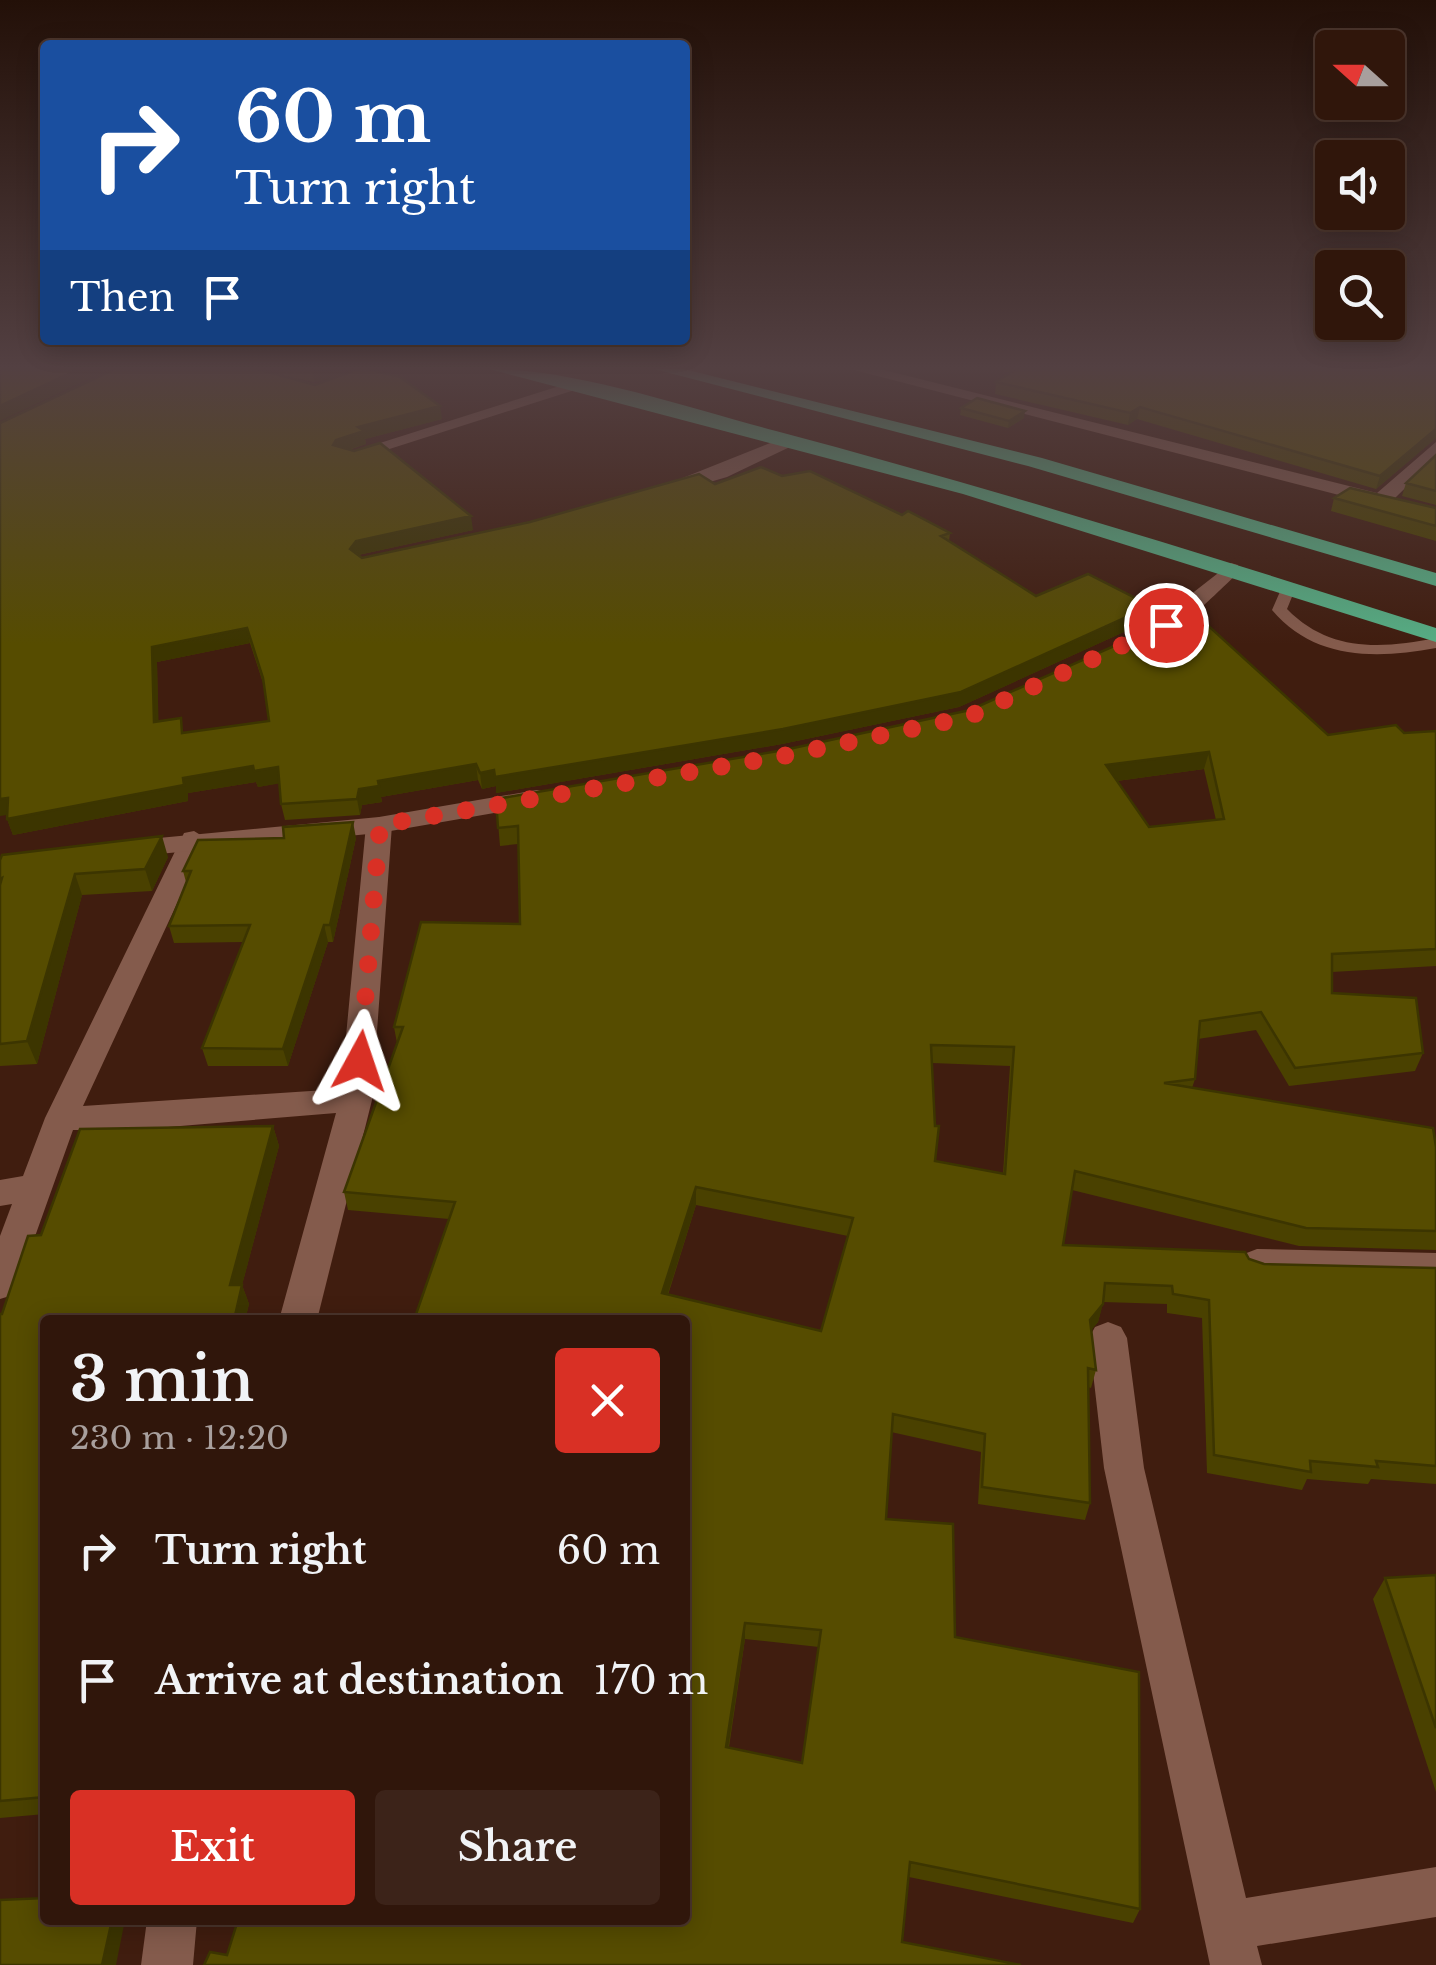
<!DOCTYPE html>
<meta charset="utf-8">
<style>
:root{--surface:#30160b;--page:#3c2319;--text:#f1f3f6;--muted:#a89f9d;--line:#4b352c;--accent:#d93025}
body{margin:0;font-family:"Libre Baskerville",serif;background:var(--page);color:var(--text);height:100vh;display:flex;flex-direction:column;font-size:38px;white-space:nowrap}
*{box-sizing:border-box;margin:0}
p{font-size:32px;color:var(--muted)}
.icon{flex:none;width:55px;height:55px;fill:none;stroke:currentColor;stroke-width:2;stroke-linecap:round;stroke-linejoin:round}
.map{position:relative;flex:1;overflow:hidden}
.panel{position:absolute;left:40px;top:1315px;width:650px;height:610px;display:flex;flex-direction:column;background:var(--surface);border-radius:10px;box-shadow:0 5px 25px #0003,0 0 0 2px var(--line)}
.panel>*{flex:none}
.hud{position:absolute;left:40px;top:40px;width:650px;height:305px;border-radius:10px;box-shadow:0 5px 25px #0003,0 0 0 2px var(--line);background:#1a4fa0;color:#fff;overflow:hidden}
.needle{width:65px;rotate:291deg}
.controls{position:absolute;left:1315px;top:30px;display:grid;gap:20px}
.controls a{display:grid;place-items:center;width:90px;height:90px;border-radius:10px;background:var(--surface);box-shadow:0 5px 25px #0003,0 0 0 2px var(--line);font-size:50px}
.pin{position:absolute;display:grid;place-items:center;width:85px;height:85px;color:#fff;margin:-42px;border:5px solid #fff;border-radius:50%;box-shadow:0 2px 10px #0007}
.me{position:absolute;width:110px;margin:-55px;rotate:5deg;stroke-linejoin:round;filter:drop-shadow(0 0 8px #0008)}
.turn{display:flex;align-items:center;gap:35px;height:210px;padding:0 30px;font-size:45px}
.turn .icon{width:130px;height:130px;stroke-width:2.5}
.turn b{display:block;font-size:70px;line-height:85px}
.then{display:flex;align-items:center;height:95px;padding:0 30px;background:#0003;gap:20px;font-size:38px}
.round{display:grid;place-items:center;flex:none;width:105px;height:105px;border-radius:10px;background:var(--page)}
.overview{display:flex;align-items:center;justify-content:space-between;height:170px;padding:0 30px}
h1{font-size:60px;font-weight:600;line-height:75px}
.action{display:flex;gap:20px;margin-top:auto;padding:20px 30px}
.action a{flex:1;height:115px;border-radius:10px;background:var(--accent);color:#fff;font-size:40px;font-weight:600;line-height:115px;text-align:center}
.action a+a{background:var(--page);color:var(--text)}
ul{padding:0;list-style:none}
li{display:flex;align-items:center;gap:30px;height:130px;padding:0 30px}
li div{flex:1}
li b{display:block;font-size:38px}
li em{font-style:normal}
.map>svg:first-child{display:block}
</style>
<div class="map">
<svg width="1436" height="1965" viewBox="0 0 1436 1965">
<rect width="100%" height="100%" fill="#401d0f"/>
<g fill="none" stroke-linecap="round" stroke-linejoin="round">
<!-- lane -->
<path fill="#845b4c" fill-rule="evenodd" d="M 1289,583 L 1296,587 L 1287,609 C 1329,652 1381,649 1436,638 L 1436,648 C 1376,659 1314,660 1272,610 L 1282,587 Z"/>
<!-- street -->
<path fill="#845b4c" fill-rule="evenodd" d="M 850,369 L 880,369 L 1377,493 L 1436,442 L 1436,458 L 1395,498 L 1436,508 L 1436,520 Z
M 569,383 L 584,387 L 355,460 L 339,456 Z
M 788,436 L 797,441 L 794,445 L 727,477 L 665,495 L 655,489 Z
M 379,817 L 392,825 L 372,1100 L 317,1320 L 279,1320 L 336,1113 L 132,1130 L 73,1130 L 18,1284 L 13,1295 L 0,1299 L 0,1236 L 12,1204 L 0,1206 L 0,1180 L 23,1176 L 45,1118 L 184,833 L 194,831 L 207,839 L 83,1106 L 341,1089 L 366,825 Z
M 1257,1249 L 1436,1253 L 1436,1283 L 1257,1279 L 1244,1274 L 1239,1264 L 1244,1254 Z
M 1108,1322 L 1121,1327 L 1127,1338 L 1144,1468 L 1246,1898 L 1436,1867 L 1436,1917 L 1257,1946 L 1262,1965 L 1210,1965 L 1104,1468 L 1089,1338 L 1095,1327 Z
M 147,1920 L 197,1920 L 193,1965 L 141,1965 Z"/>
<!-- secondary -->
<path fill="#845b4c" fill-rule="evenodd" d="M 1231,563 L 1238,565 L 1238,573 C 1215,594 1163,651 1130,643 L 1130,633 L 1158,620 Z
M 537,790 L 546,792 L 550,798 L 546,804 L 379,833 L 127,857 L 113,849 L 127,841 L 379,817 Z"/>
<!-- highway -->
<path fill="#56ae84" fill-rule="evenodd" d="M 489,369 C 576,369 691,409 776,431 C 998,490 1217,558 1436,628 L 1436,642 L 963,494 Z
M 654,369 L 684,369 L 1042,458 L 1436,573 L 1436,586 L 1028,466 Z"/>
</g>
<!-- wall -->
<path fill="#4a4100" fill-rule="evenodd" d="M 278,369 L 342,369 L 343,375 L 442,419 L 365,439 L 366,444 L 349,450 L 473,530 L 358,555 L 362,558 L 715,484 L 782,476 L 902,515 L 950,533 L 949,541 L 1036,596 L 1151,606 L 1148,621 L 959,707 L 782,744 L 496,793 L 496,786 L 482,789 L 478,780 L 381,797 L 382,802 L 362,805 L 360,815 L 285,820 L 281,804 L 279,783 L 258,787 L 256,782 L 188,793 L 188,801 L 13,835 L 7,819 L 7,815 L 279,375 ZM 280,375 L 314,382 L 334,378 L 315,385 ZM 250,643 L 264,686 L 269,721 L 185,733 L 158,722 L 157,662 Z
M 1000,369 L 1436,369 L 1436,438 L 1376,489 L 1137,419 L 1128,425 L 995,394 L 996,382 L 1011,373 Z
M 961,408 L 1024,418 L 1008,428 L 960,415 Z
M 1436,455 L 1436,505 L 1402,496 L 1406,483 Z
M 1334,498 L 1436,508 L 1436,541 L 1331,511 Z
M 1188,617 L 1196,624 L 1202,620 L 1328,735 L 1396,725 L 1404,733 L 1436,731 L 1436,966 L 1332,972 L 1332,993 L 1416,998 L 1423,1053 L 1415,1071 L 1289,1086 L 1256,1030 L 1198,1039 L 1195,1079 L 1192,1088 L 1433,1128 L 1436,1147 L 1436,1250 L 1299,1246 L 1072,1190 L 1063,1245 L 1245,1252 L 1249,1259 L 1264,1264 L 1436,1268 L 1436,1484 L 1371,1479 L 1368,1484 L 1307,1479 L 1302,1490 L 1207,1473 L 1202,1318 L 1167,1313 L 1167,1304 L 1103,1302 L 1098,1322 L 1091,1330 L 1096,1370 L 1091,1388 L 1088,1387 L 1090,1503 L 1085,1520 L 978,1504 L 981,1452 L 891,1432 L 886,1519 L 953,1524 L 955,1637 L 1139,1672 L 1140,1909 L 1133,1923 L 909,1877 L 902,1942 L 1021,1965 L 204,1965 L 210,1952 L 227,1955 L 238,1920 L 685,1920 L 685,1320 L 414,1320 L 449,1219 L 348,1210 L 344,1192 L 397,1043 L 394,1027 L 421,922 L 520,924 L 518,844 L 500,846 L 496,799 L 784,750 L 970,710 L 1177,618 ZM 1204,769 L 1216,820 L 1149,827 L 1117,781 ZM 932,1063 L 1010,1066 L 1003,1174 L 935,1161 L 939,1126 L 935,1126 ZM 696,1205 L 848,1236 L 821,1331 L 668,1295 ZM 745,1639 L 819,1647 L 802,1763 L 729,1747 Z
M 356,838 L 333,942 L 328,942 L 288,1066 L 208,1066 L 202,1048 L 243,942 L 174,943 L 169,926 L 186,882 L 183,871 Z
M 168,857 L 152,891 L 82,895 L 37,1064 L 0,1066 L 0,860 Z
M 273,1126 L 279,1146 L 242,1285 L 249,1304 L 245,1320 L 45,1320 L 45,1814 L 0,1818 L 0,1314 L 2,1314 L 41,1235 Z
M 1436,1575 L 1436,1792 L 1373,1599 L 1385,1578 Z"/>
<!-- shaded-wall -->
<path fill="#3c3500" d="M 79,369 L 110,369 L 0,421 L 0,406 Z
M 312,369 L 342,369 L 343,376 L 314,382 Z
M 440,406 L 442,419 L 365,439 L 366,444 L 338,453 L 333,445 L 336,440 L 358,427 Z
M 1140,407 L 1137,419 L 1128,425 L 1130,413 Z
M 1025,411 L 1024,418 L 1008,428 L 1009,421 Z
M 1436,429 L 1436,438 L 1376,489 L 1380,476 Z
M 471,516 L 473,530 L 358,555 L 350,549 L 356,541 Z
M 1151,606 L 1148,621 L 959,707 L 782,744 L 496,793 L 496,786 L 482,789 L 480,773 Z
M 247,628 L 250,643 L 157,662 L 159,738 L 154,722 L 152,647 Z
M 1209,752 L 1204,769 L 1102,783 L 1106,765 Z
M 476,764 L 478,780 L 381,797 L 382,802 L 362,805 L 360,815 L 357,799 L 359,789 L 378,781 Z
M 253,766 L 278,767 L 282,783 L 258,787 L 256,782 L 188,793 L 188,801 L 13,835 L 7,819 L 183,778 Z
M 8,798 L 14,814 L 0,816 L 0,799 Z
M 353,822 L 356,838 L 333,942 L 330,925 Z
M 162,836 L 168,857 L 152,891 L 145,869 Z
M 75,874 L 82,895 L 37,1064 L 27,1041 Z
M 324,925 L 328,942 L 288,1066 L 283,1049 Z
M 273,1126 L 279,1146 L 237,1304 L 230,1285 Z
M 696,1187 L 696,1205 L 662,1312 L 662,1293 Z
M 242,1285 L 249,1304 L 245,1320 L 234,1320 Z
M 1103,1304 L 1098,1322 L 1085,1338 L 1090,1320 Z
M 745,1623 L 745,1639 L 726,1762 L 726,1747 Z
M 112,1920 L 125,1920 L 116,1965 L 102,1965 Z"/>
<!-- building -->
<path fill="#564c00" stroke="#3c3500" stroke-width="2.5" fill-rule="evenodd" d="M 0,369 L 79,369 L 0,406 Z
M 115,369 L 257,369 L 315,385 L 358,369 L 368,369 L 400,377 L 440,406 L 358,427 L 364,431 L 336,440 L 333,445 L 354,451 L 380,443 L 471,516 L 356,541 L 350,549 L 362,558 L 530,522 L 699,474 L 715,484 L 761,467 L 782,476 L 810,471 L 902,515 L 908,511 L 950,533 L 941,536 L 1036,596 L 1088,574 L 1151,606 L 961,692 L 783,729 L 495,777 L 494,770 L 480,773 L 476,764 L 378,781 L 379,786 L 359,789 L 357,799 L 281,804 L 278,767 L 254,771 L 253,766 L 183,778 L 184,785 L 7,819 L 8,798 L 0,799 L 0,423 ZM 247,628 L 263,678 L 269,721 L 182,733 L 181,718 L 154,722 L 152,647 Z
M 1017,369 L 1436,369 L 1436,429 L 1380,476 L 1140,407 L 1130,413 L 996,382 Z
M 977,398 L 1025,411 L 1009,421 L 961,408 Z
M 1436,455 L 1436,491 L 1406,483 Z
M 1350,488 L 1436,508 L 1436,526 L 1334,498 Z
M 1188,617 L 1196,624 L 1202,620 L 1328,735 L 1396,725 L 1404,733 L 1436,731 L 1436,949 L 1332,954 L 1332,993 L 1416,998 L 1423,1053 L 1295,1068 L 1261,1012 L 1200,1021 L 1195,1079 L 1164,1083 L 1433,1128 L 1436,1147 L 1436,1231 L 1306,1228 L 1075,1171 L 1063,1245 L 1245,1252 L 1249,1259 L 1264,1264 L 1436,1268 L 1436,1466 L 1376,1461 L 1378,1467 L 1310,1461 L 1311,1472 L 1214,1455 L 1209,1300 L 1173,1294 L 1172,1286 L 1105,1283 L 1103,1304 L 1090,1320 L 1096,1370 L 1088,1368 L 1090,1503 L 982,1487 L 985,1434 L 893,1414 L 886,1519 L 953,1524 L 955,1637 L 1139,1672 L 1140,1909 L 910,1862 L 902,1942 L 1021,1965 L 204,1965 L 210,1952 L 227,1955 L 238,1920 L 685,1920 L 685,1379 L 687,1372 L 685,1372 L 685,1320 L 414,1320 L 455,1202 L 344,1192 L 403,1027 L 394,1027 L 421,922 L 520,924 L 518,826 L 498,828 L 496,799 L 784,750 L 970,710 L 1177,618 ZM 1209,752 L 1224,819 L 1149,827 L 1106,765 ZM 931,1045 L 1014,1047 L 1005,1174 L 935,1161 L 939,1126 L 935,1126 ZM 696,1187 L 853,1218 L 821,1331 L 662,1293 ZM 745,1623 L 821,1630 L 802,1763 L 726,1747 Z
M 353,822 L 330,925 L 324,925 L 283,1049 L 202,1048 L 250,925 L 169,926 L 191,871 L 183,871 L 198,840 L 284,838 L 283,827 Z
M 162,836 L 145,869 L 75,874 L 27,1041 L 0,1044 L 0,885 L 2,878 L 0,879 L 0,860 L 2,855 Z
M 273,1126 L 230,1285 L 242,1285 L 234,1320 L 45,1320 L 45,1797 L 0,1801 L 0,1314 L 2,1314 L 28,1236 L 41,1235 L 80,1129 Z
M 1436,1575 L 1436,1728 L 1385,1578 Z
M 45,1898 L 45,1920 L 112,1920 L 102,1965 L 0,1965 L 0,1900 Z"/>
<!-- sky -->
<linearGradient id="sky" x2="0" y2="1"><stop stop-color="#231008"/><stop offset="0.57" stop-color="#534042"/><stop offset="1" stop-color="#534042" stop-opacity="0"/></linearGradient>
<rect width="1436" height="645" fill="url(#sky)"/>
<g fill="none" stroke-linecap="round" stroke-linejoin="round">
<!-- route -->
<path stroke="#d93025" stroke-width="18" stroke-dasharray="0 32.4" d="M 360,1061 L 380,825 L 783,756 L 968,717 L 1166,625"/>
</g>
</svg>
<div class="controls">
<a><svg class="needle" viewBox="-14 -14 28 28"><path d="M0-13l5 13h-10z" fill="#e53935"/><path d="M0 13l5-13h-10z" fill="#a89f9d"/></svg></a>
<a><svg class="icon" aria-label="sound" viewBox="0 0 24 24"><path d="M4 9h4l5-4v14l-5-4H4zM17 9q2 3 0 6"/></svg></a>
<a><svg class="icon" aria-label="search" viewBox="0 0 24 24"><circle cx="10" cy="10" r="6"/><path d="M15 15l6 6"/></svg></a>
</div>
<div class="pin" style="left:1166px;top:625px;background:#d93025"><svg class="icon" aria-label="arrive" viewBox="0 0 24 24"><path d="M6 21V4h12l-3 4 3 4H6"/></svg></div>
<svg class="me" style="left:360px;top:1061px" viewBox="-20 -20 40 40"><path d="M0-17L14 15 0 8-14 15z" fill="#d93025" stroke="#fff" stroke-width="4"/></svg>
<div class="hud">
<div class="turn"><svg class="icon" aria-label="right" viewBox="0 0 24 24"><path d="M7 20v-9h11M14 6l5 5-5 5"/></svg><div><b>60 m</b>Turn right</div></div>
<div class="then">Then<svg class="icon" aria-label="arrive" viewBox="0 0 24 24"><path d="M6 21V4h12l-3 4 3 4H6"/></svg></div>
</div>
<section class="panel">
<div class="overview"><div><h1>3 min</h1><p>230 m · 12:20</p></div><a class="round" style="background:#d93025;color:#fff"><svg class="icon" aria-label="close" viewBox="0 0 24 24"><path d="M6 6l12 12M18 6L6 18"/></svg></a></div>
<ul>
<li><svg class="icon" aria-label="right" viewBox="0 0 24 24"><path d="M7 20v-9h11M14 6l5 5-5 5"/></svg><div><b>Turn right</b></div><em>60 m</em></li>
<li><svg class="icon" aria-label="arrive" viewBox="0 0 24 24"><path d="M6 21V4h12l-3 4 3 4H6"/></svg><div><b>Arrive at destination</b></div><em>170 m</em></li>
</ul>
<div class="action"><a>Exit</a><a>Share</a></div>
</section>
</div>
